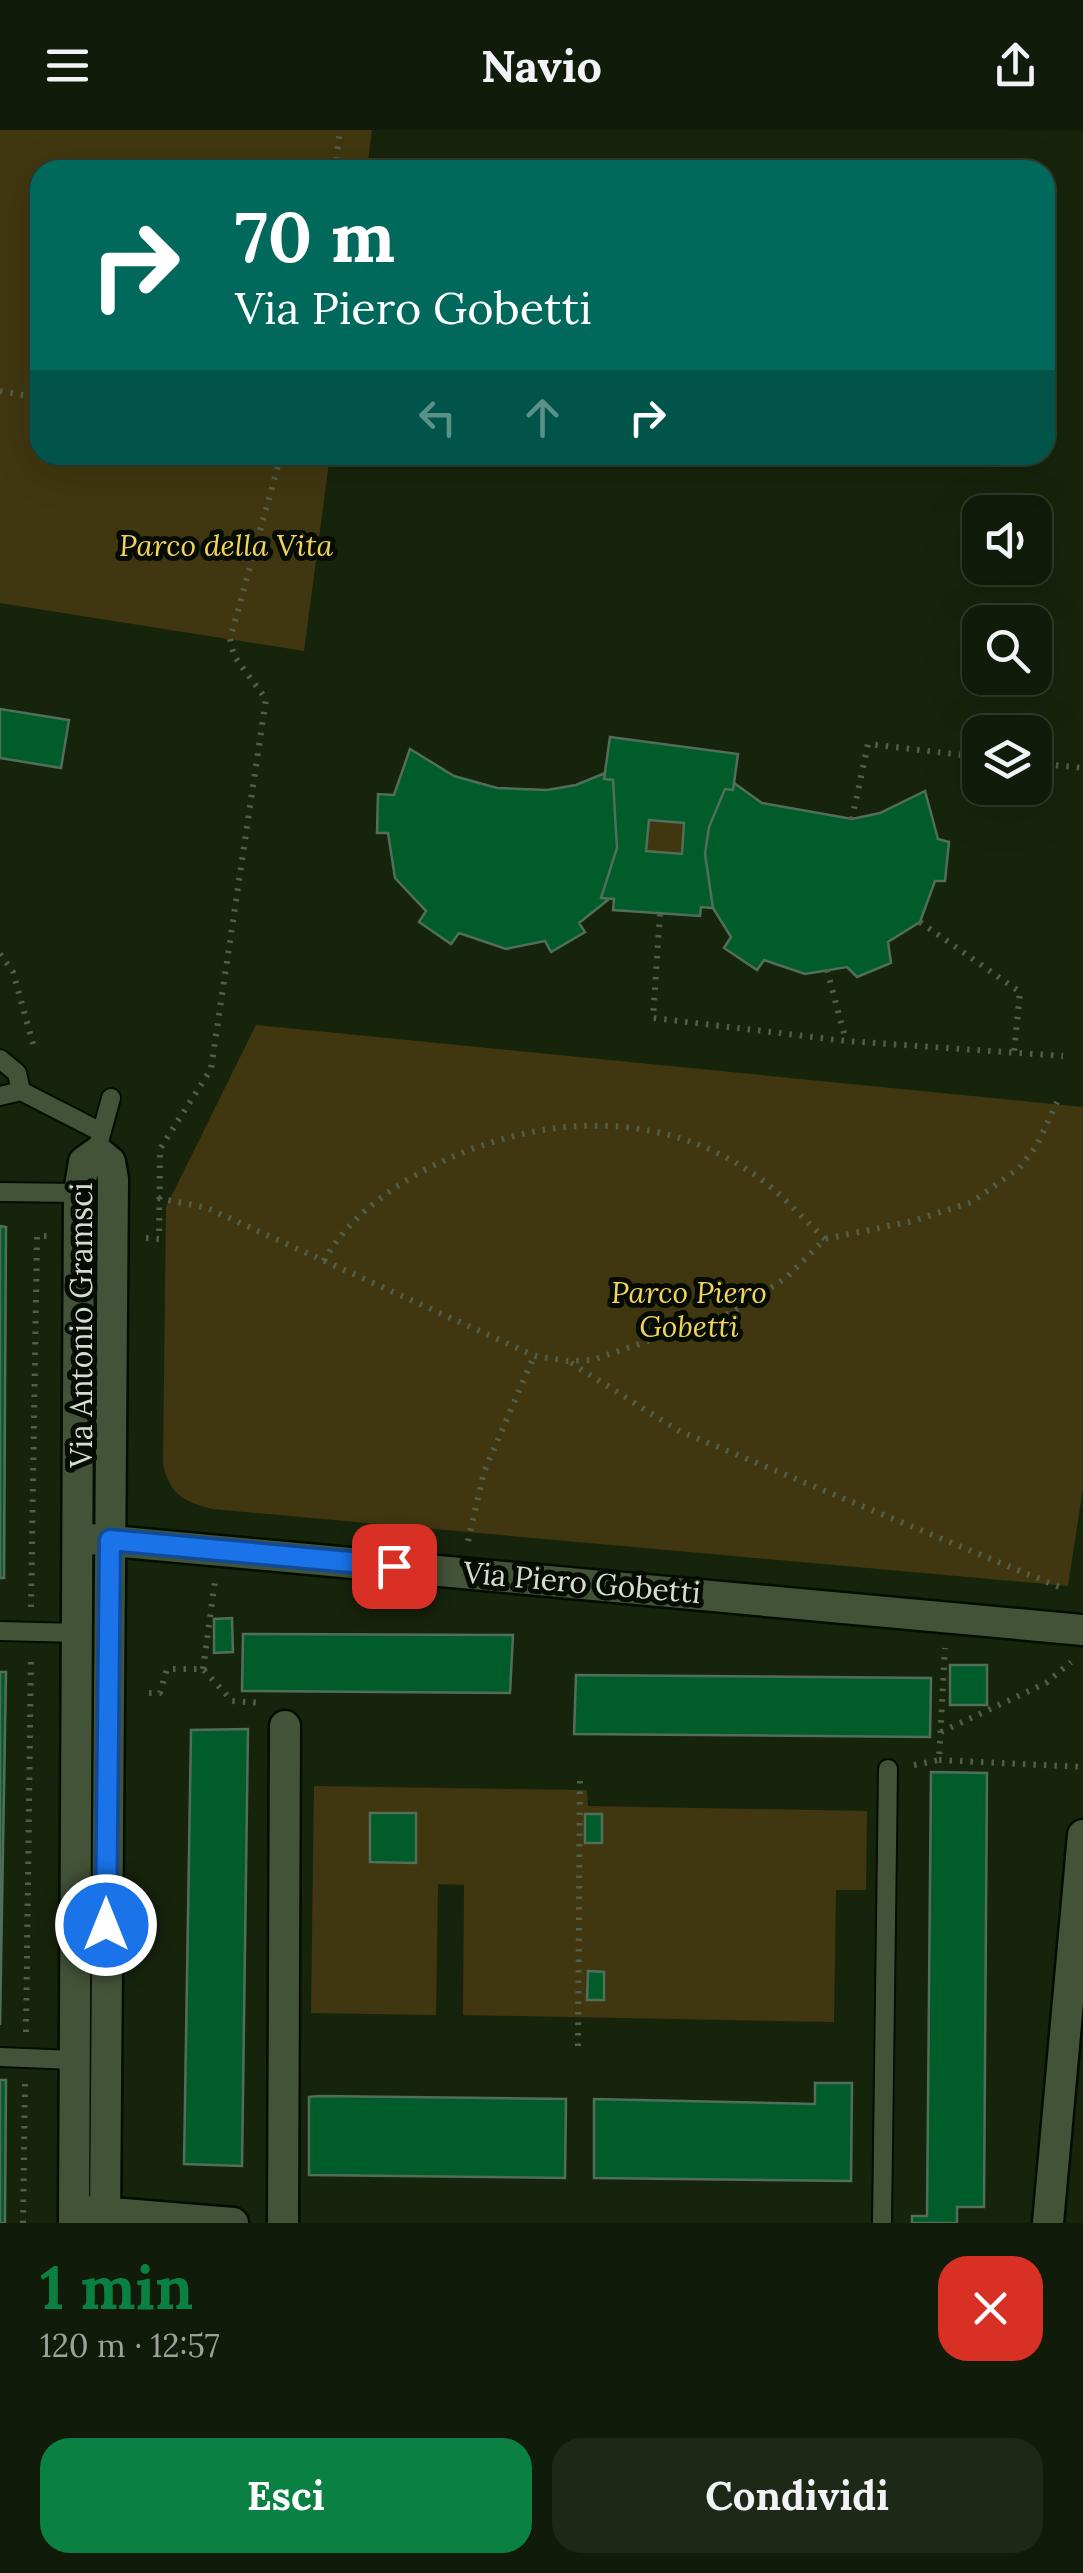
<!DOCTYPE html>
<html lang="it">
<meta charset="utf-8">
<style>
:root{--surface:#111b09;--page:#1e2817;--text:#f1f3f6;--muted:#9ca19c;--line:#30392a;--accent:#0b8043}
body{margin:0;font-family:Lora,serif;background:var(--page);color:var(--text);height:100vh;display:flex;flex-direction:column;font-size:38px;white-space:nowrap}
*{box-sizing:border-box;margin:0}
p{font-size:32px;color:var(--muted)}
.icon{flex:none;width:55px;height:55px;fill:none;stroke:currentColor;stroke-width:2;stroke-linecap:round;stroke-linejoin:round}
.map{position:relative;height:2093px;overflow:hidden}
.side{display:flex;flex-direction:column;background:var(--surface);flex:1}
.side>*{flex:none}
.guide{position:absolute;left:30px;top:30px;width:1025px;height:305px;border-radius:30px;box-shadow:0 10px 40px #0002,0 0 0 2px var(--line);background:#00695c;color:#fff;overflow:hidden}
.controls{position:absolute;left:962px;top:365px;display:grid;gap:20px}
.controls a{display:grid;place-items:center;width:90px;height:90px;border-radius:20px;background:var(--surface);box-shadow:0 10px 40px #0002,0 0 0 2px var(--line);font-size:50px}
.pin{position:absolute;display:grid;place-items:center;width:85px;height:85px;color:#fff;margin:-42px;border-radius:20px;box-shadow:0 5px 15px #0006}
.me{position:absolute;width:110px;margin:-55px;rotate:0deg;stroke-linejoin:round;filter:drop-shadow(0 0 8px #0008)}
.turn{display:flex;align-items:center;gap:35px;height:210px;padding:0 40px;font-size:45px}
.turn .icon{width:130px;height:130px;stroke-width:2.5}
.turn b{display:block;font-size:70px;line-height:85px}
.lanes{display:flex;align-items:center;height:95px;padding:0 40px;background:#0003;justify-content:center;gap:50px;direction:ltr}
.lanes .off{opacity:.35}
.round{display:grid;place-items:center;flex:none;width:105px;height:105px;border-radius:30px;background:var(--page)}
.overview{display:flex;align-items:center;justify-content:space-between;height:170px;padding:0 40px}
h1{font-size:60px;font-weight:800;line-height:75px;color:var(--accent)}
.primary-button{display:flex;gap:20px;margin-top:auto;padding:20px 40px}
.primary-button a{flex:1;height:115px;border-radius:30px;background:var(--accent);color:#fff;font-size:40px;font-weight:800;line-height:115px;text-align:center}
.primary-button a+a{background:var(--page);color:var(--text)}
header{display:flex;justify-content:space-between;align-items:center;height:130px;padding:0 40px;background:var(--surface);font-size:45px;font-weight:800}
.map>svg:first-child{display:block}
</style>
<header><svg class="icon" aria-label="menu" viewBox="0 0 24 24"><path d="M4 6h16M4 12h16M4 18h16"/></svg>Navio<svg class="icon" aria-label="share" viewBox="0 0 24 24"><path d="M12 15V3M7 8l5-5 5 5M5 13v7h14v-7"/></svg></header>
<div class="map">
<svg width="1083" height="2093" viewBox="0 0 1083 2093">
<rect width="100%" height="100%" fill="#17240c"/>
<!-- green -->
<path fill="#403710" d="M 0,0 L 372,0 L 367,40 L 40,40 L 40,325 L 330,325 L 304,521 L 0,473 Z
M 649,690 L 684,693 L 682,724 L 646,721 Z
M 256,895 L 1083,977 L 1083,1358 L 1068,1456 L 212,1379 C 182,1371 170,1364 163,1334 L 166,1077 Z
M 314,1656 L 581,1660 L 587,1660 L 588,1676 L 867,1681 L 866,1760 L 836,1760 L 834,1892 L 463,1885 L 464,1755 L 438,1754 L 436,1885 L 311,1883 Z"/>
<!-- building -->
<path fill="#005d29" stroke="#526d58" stroke-width="2.5" fill-rule="evenodd" d="M 0,579 L 69,590 L 61,638 L 0,628 Z
M 610,607 L 738,624 L 733,660 L 725,659 L 709,697 L 705,724 L 713,778 L 701,777 L 700,786 L 613,780 L 614,769 L 601,768 L 617,718 L 613,650 L 604,649 ZM 649,690 L 684,693 L 682,724 L 646,721 Z
M 410,619 L 454,646 L 497,658 L 547,660 L 576,655 L 605,643 L 604,649 L 613,650 L 617,718 L 601,768 L 609,769 L 579,793 L 585,802 L 551,822 L 545,811 L 506,819 L 459,803 L 451,814 L 419,792 L 426,781 L 395,748 L 388,703 L 377,703 L 378,664 L 394,665 Z
M 734,653 L 762,673 L 852,689 L 880,683 L 925,661 L 938,709 L 949,712 L 945,751 L 935,751 L 920,792 L 888,812 L 891,833 L 857,847 L 847,837 L 805,844 L 764,830 L 757,840 L 724,818 L 731,807 L 713,778 L 705,724 L 709,697 L 725,659 L 733,660 Z
M 0,1096 L 6,1097 L 4,1448 L 0,1448 Z
M 232,1488 L 233,1522 L 214,1523 L 214,1489 Z
M 243,1504 L 513,1505 L 510,1563 L 242,1561 Z
M 950,1535 L 987,1535 L 987,1575 L 950,1575 Z
M 0,1542 L 6,1542 L 0,1895 Z
M 576,1545 L 931,1548 L 930,1607 L 574,1604 Z
M 248,1599 L 242,2036 L 184,2034 L 191,1600 Z
M 931,1642 L 987,1643 L 984,2077 L 957,2077 L 957,2093 L 912,2093 L 912,2086 L 927,2086 Z
M 370,1683 L 416,1683 L 416,1733 L 370,1732 Z
M 585,1684 L 602,1684 L 602,1713 L 585,1713 Z
M 588,1841 L 604,1842 L 604,1870 L 587,1870 Z
M 0,1950 L 6,1950 L 5,2093 L 0,2093 Z
M 815,1953 L 852,1953 L 851,2051 L 594,2048 L 594,1969 L 815,1974 Z
M 320,1966 L 566,1969 L 565,2048 L 309,2045 L 309,1967 Z"/>
<g fill="none" stroke-linecap="round" stroke-linejoin="round">
<defs>
<path id="lane" d="M 0,929 L 17,943 L 21,961
M 0,966 L 21,961 L 101,1002
M 99,1012 L 111,968
M 0,1062 L 79,1063
M 0,1501 L 78,1503
M 0,1927 L 75,1930
M 882,2093 L 888,1639"/>
<path id="street" d="M 90,1409 L 1083,1500
M 87,2081 L 233,2093
M 74,2093 L 79,1063 L 84,1032 L 98,1022 L 110,1032 L 113,1049 L 105,2093
M 283,2093 L 285,1596
M 1048,2093 L 1083,1705"/>
</defs>
<!-- lane casing -->
<use href="#lane" stroke="#030d00" stroke-width="22"/>
<!-- street casing -->
<use href="#street" stroke="#030d00" stroke-width="35"/>
<!-- path -->
<path stroke="#525e48" stroke-width="6" stroke-dasharray="2.5 8" stroke-linecap="butt" d="M 335,40 L 340,0
M 0,261 L 40,268
M 1035,633 L 1083,638
M 852,689 L 868,614 L 980,627
M 660,784 L 653,888 L 846,911 L 1063,926
M 920,792 L 1020,862 L 1014,923
M 0,824 L 13,842 L 35,921
M 827,840 L 846,911
M 158,1068 L 207,1078 L 535,1226 L 568,1231 L 592,1230 L 731,1183 L 786,1148 L 825,1109 L 913,1091 L 972,1072 L 1019,1038 L 1037,1015 L 1057,972
M 146,1108 L 159,1109 L 160,1019 L 211,939 L 266,569 L 234,526 L 230,509 L 281,325
M 324,1131 C 349,1085 399,1051 445,1030 C 548,984 662,979 758,1047 C 782,1064 803,1089 825,1109
M 571,1233 L 679,1301 L 1064,1459
M 468,1411 L 484,1342 L 534,1226
M 31,1477 L 37,1106 L 49,1106
M 203,1539 L 215,1451
M 149,1563 L 160,1563 L 167,1539 L 203,1539 L 232,1571 L 262,1573
M 941,1602 L 1046,1553 L 1071,1532
M 939,1630 L 1083,1637
M 914,1635 L 939,1630 L 945,1518
M 26,1902 L 31,1524
M 578,1916 L 580,1644
M 23,2093 L 25,1954"/>
<!-- lane -->
<use href="#lane" stroke="#435338" stroke-width="18"/>
<!-- street -->
<use href="#street" stroke="#435338" stroke-width="30"/>
</g>
<g fill="none" stroke-linecap="round" stroke-linejoin="round">
<defs>
<path id="route" d="M 106,1795 L 110,1410 L 394,1436"/>
</defs>
<!-- route casing -->
<use href="#route" stroke="#114b97" stroke-width="25"/>
<!-- route -->
<use href="#route" stroke="#1a73e8" stroke-width="18"/>
</g>
<g text-anchor="middle" stroke-width="10" stroke-linejoin="round" paint-order="stroke">
<!-- park labels -->
<g font-size="30" font-style="italic" fill="#f1d459" stroke="#060c03">
<text x="226" y="426">Parco della Vita</text>
<text x="689" y="1173">Parco Piero<tspan x="689" dy="34">Gobetti</tspan></text>
</g>
<!-- street labels -->
<g font-size="30" fill="#d4dece" stroke="#060c03">
<text transform="translate(82 1195) rotate(-90)" y="10">Via Antonio Gramsci</text>
<text transform="translate(582 1453) rotate(5)" y="10">Via Piero Gobetti</text>
</g>
</g>
</svg>
<div class="controls">
<a><svg class="icon" aria-label="sound" viewBox="0 0 24 24"><path d="M4 9h4l5-4v14l-5-4H4zM17 9q2 3 0 6"/></svg></a>
<a><svg class="icon" aria-label="search" viewBox="0 0 24 24"><circle cx="10" cy="10" r="6"/><path d="M15 15l6 6"/></svg></a>
<a><svg class="icon" aria-label="layers" viewBox="0 0 24 24"><path d="M12 4l9 5-9 5-9-5zM3 14l9 5 9-5"/></svg></a>
</div>
<div class="pin" style="left:394px;top:1436px;background:#d93025"><svg class="icon" aria-label="arrive" viewBox="0 0 24 24"><path d="M6 21V4h12l-3 4 3 4H6"/></svg></div>
<svg class="me" style="left:106px;top:1795px" viewBox="-20 -20 40 40"><circle r="17" fill="#1a73e8" stroke="#fff" stroke-width="3"/><path d="M0-11L8 9 0 5-8 9z" fill="#fff"/></svg>
<div class="guide">
<div class="turn"><svg class="icon" aria-label="right" viewBox="0 0 24 24"><path d="M7 20v-9h11M14 6l5 5-5 5"/></svg><div><b>70 m</b>Via Piero Gobetti</div></div>
<div class="lanes"><svg class="icon off" aria-label="left" viewBox="0 0 24 24"><path d="M17 20v-9H6M10 6l-5 5 5 5"/></svg><svg class="icon off" aria-label="ahead" viewBox="0 0 24 24"><path d="M12 20V5M6 11l6-6 6 6"/></svg><svg class="icon" aria-label="right" viewBox="0 0 24 24"><path d="M7 20v-9h11M14 6l5 5-5 5"/></svg></div>
</div>
</div>
<section class="side">
<div class="overview"><div><h1>1 min</h1><p>120 m · 12:57</p></div><a class="round" style="background:#d93025;color:#fff"><svg class="icon" aria-label="close" viewBox="0 0 24 24"><path d="M6 6l12 12M18 6L6 18"/></svg></a></div>
<div class="primary-button"><a>Esci</a><a>Condividi</a></div>
</section>
